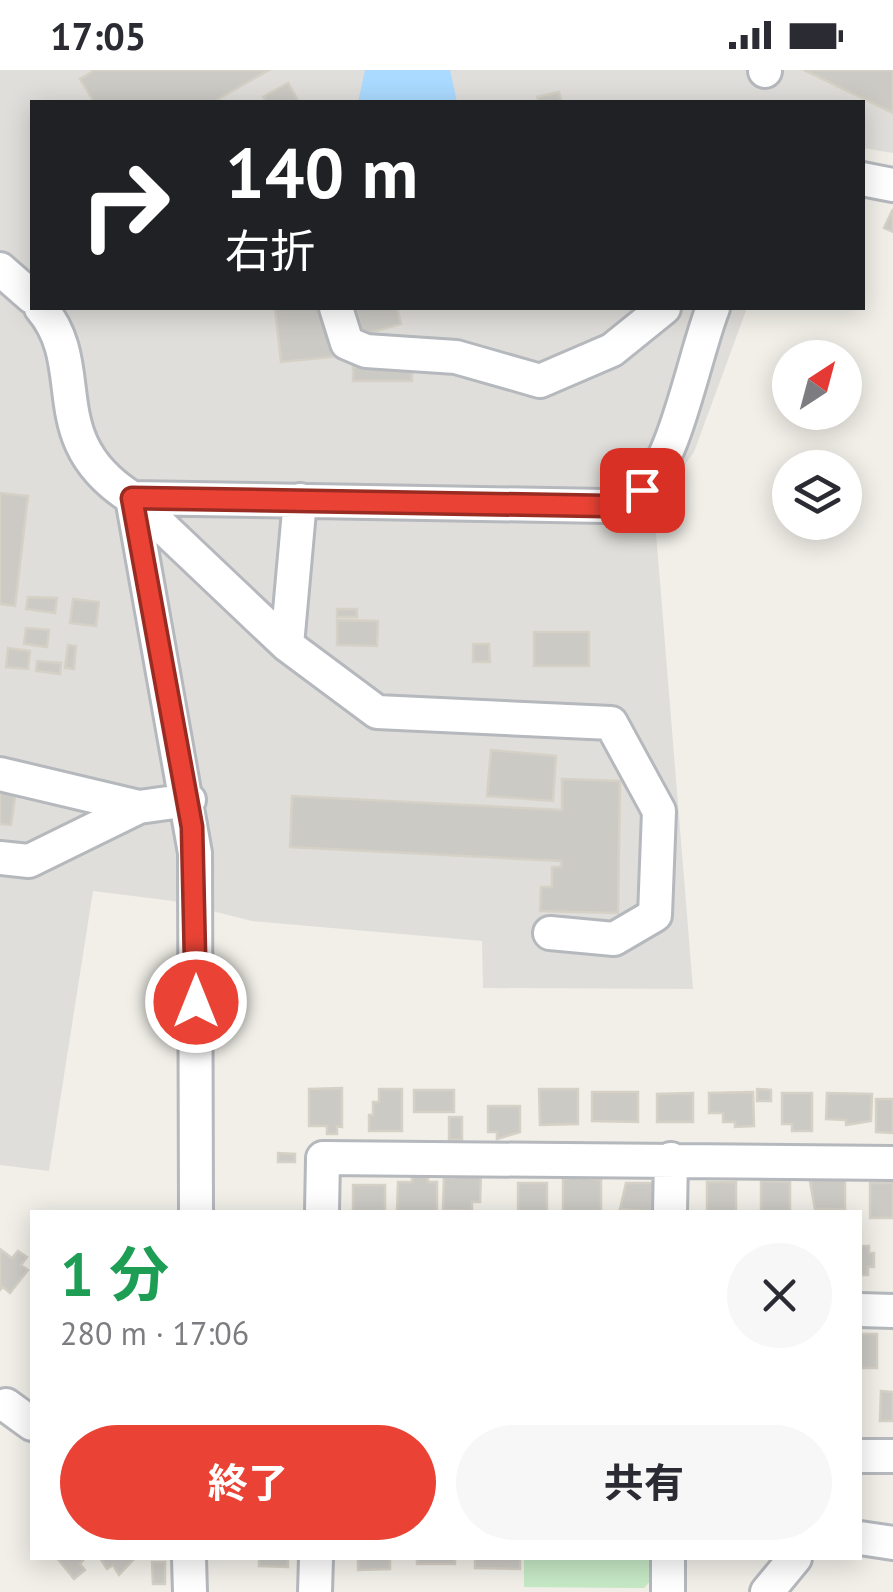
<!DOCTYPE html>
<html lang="ja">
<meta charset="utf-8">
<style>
:root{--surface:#fff;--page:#f7f7f7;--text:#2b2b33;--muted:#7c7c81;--accent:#ea4335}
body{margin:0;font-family:"PT Sans","Noto Sans JP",sans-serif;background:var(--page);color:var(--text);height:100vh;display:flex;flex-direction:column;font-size:38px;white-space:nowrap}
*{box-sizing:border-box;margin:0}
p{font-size:32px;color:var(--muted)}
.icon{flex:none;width:55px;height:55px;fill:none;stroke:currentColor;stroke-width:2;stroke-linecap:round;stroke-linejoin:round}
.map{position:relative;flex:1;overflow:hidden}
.details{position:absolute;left:30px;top:1140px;width:832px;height:350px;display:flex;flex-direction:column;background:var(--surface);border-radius:0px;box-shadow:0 5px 25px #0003}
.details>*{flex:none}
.hud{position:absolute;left:30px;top:30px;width:835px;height:210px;border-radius:0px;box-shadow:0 5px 25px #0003;background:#202124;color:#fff;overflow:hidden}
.needle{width:65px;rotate:36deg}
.fabs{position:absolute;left:772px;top:270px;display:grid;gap:20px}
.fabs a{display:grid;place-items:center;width:90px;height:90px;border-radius:50%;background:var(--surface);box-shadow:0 5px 25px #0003;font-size:50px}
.pin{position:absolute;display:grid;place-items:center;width:85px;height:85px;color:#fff;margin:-42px;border-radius:20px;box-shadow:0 5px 15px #0006}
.me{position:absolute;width:110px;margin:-55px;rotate:0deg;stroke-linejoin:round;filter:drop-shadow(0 0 8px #0008)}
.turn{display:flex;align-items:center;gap:35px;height:210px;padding:0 30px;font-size:45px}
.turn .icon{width:130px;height:130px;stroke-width:2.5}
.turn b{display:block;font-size:70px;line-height:85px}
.round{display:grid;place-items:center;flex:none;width:105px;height:105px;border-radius:52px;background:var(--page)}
.head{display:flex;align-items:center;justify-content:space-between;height:170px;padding:0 30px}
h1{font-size:60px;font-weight:700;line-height:75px;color:#1e9e55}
.primary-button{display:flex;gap:20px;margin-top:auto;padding:20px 30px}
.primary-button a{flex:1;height:115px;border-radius:60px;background:var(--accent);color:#fff;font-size:40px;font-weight:700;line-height:115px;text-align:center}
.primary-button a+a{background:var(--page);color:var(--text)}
.status{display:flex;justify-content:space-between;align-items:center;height:70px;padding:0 50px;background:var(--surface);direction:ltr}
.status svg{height:28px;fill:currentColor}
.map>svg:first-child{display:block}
</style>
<div class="status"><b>17:05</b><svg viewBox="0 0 49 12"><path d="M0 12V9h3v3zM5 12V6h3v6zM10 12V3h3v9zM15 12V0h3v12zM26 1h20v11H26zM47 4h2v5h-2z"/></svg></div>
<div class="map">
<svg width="893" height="1522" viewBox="0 0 893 1522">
<rect width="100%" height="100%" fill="#f1efe8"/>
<!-- industrial -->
<path fill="#e0deda" d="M 0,0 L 893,0 L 893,83 L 863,78 L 862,32 L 32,32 L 32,238 L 747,238 L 694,382 L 654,438 L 693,919 L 483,918 L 482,871 L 252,851 L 173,831 L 93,821 L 49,1101 L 0,1095 Z"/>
<!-- green -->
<path fill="#c5e8c5" d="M 524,1488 L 653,1488 L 653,1508 L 644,1518 L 524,1517 Z"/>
<!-- water -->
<path fill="#aadaff" d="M 365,0 L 450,0 L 457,32 L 358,32 Z"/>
<!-- building -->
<path fill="#cccac5" stroke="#d6d1c6" stroke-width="2.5" d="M 95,0 L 269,0 L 213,32 L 94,32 L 80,9 Z
M 804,0 L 893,0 L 893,43 Z
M 288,13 L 299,32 L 266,32 L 263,27 Z
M 559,22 L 562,32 L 539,32 L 537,27 Z
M 893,139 L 893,162 L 884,158 Z
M 275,238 L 326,238 L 332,287 L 281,292 Z
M 356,238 L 397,238 L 401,254 L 363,265 Z
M 412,296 L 412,311 L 353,311 L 353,297 Z
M 0,423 L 28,426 L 15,536 L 0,534 Z
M 28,527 L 57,528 L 55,543 L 26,539 Z
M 73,529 L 99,532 L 96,556 L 70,553 Z
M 337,539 L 357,539 L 357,547 L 337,547 Z
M 337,550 L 378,551 L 377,576 L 337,575 Z
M 26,558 L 49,560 L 47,577 L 24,574 Z
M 534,562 L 589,562 L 589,596 L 534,596 Z
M 473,574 L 489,574 L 490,592 L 473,592 Z
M 68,575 L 76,576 L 74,599 L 65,598 Z
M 8,578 L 30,581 L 28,599 L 6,597 Z
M 37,591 L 61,593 L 60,604 L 36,601 Z
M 491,680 L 556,686 L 553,731 L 487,726 Z
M 562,709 L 620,711 L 618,843 L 540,841 L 541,817 L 552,817 L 552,797 L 561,797 L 561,791 L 290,777 L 292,726 L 562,740 Z
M 0,718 L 16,720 L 11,755 L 0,754 Z
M 342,1018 L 342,1057 L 337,1056 L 337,1064 L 327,1064 L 327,1056 L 309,1056 L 309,1019 Z
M 379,1019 L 402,1019 L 402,1061 L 369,1061 L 369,1045 L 373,1045 L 373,1032 L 379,1032 Z
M 539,1019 L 578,1019 L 578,1054 L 540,1055 Z
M 757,1019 L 771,1020 L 771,1031 L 757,1031 Z
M 414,1020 L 454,1020 L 454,1042 L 414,1042 Z
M 592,1022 L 638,1022 L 638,1052 L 592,1051 Z
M 753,1022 L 754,1056 L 735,1057 L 735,1052 L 723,1052 L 723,1043 L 709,1043 L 709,1023 Z
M 693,1023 L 693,1052 L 657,1052 L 657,1024 Z
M 782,1023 L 812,1023 L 812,1061 L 792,1061 L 792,1054 L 782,1054 Z
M 827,1023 L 872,1024 L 871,1051 L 846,1055 L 846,1050 L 826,1049 Z
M 876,1029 L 893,1029 L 893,1063 L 876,1062 Z
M 488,1036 L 520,1036 L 520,1062 L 497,1069 L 497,1062 L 488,1062 Z
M 449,1047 L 462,1047 L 462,1070 L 449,1070 Z
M 278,1083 L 295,1084 L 295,1092 L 278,1092 Z
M 453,1103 L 481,1104 L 480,1132 L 472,1132 L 472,1141 L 443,1140 L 444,1107 L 453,1108 Z
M 412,1106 L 428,1106 L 428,1112 L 437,1112 L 437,1142 L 397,1142 L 398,1112 L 412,1112 Z
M 576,1106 L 601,1110 L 601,1142 L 563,1141 L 563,1109 Z
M 815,1108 L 845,1109 L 845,1139 L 815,1139 L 810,1112 Z
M 761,1111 L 790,1112 L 790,1142 L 761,1142 Z
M 707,1112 L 736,1112 L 736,1142 L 707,1142 Z
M 518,1113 L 547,1113 L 547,1142 L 518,1142 Z
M 626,1113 L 653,1113 L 652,1142 L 620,1139 Z
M 870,1113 L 893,1113 L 893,1148 L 870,1148 Z
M 353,1115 L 385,1115 L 385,1142 L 353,1142 Z
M 860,1176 L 869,1176 L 869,1183 L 874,1183 L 874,1197 L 868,1197 L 868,1205 L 860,1205 Z
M 0,1179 L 12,1188 L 18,1181 L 27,1187 L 21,1195 L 28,1200 L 10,1223 L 3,1217 L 0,1220 Z
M 860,1264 L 877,1264 L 877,1298 L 860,1298 Z
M 881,1321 L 893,1322 L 893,1351 L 880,1351 Z
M 57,1488 L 85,1488 L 80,1494 L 85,1500 L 74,1509 Z
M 100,1488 L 135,1488 L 119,1505 L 113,1495 L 107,1499 Z
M 259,1488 L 296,1488 L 288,1488 L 288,1497 L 259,1496 Z
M 358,1488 L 390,1488 L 390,1499 L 358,1500 Z
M 417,1488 L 455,1488 L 455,1494 L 417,1494 Z
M 475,1488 L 520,1488 L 520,1499 L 475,1498 Z
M 152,1492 L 165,1492 L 165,1514 L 153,1514 Z"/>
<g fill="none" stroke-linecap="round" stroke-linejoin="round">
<defs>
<path id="minor" d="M 765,1 L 765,0
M 862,109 L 893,115
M 0,199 L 32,227
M 41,238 C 92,298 39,369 132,428 L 606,436 C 617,431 633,427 642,420 C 675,393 695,283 713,238
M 336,238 L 347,273 L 366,281 L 456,287 L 540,311 L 612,280 L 664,238
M 132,428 L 287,575 L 377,642 L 611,653 L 659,741 L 655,845 L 614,869 L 550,863
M 132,428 L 195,783 L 196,1142
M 287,575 L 300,430
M 0,704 L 139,737
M 0,788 L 29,791 L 139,737 L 189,730
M 322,1142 L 323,1088 L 893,1093
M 670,1142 L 671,1089
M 860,1240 L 893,1241
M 6,1335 L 32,1354
M 860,1386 L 893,1386
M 860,1468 L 893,1473
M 189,1488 L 190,1522
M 315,1522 L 316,1488
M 668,1522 L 668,1488
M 767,1522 L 795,1488"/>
</defs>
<!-- minor casing -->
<use href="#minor" stroke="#b5b8bc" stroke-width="38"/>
<!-- minor -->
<use href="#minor" stroke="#fff" stroke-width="32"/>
</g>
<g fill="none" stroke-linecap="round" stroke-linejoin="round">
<defs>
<path id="route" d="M 196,932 L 192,757 L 132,428 L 606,436 L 642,420"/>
</defs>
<!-- route casing -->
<use href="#route" stroke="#982c22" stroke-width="25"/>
<!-- route -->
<use href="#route" stroke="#ea4335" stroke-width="18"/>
</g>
</svg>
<div class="fabs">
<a><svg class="needle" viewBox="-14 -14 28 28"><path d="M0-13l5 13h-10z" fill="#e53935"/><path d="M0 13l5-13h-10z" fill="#7c7c81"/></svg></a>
<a><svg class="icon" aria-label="layers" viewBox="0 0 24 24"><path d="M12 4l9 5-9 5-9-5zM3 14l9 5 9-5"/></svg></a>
</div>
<div class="pin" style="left:642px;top:420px;background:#d93025"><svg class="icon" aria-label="arrive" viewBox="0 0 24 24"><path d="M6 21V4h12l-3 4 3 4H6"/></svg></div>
<svg class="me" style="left:196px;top:932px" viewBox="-20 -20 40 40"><circle r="17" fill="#ea4335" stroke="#fff" stroke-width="3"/><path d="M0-11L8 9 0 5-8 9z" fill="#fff"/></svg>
<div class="hud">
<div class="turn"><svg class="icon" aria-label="right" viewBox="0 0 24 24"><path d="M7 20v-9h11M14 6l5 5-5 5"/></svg><div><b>140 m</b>右折</div></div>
</div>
<section class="details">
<div class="head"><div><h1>1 分</h1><p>280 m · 17:06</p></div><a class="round"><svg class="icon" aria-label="close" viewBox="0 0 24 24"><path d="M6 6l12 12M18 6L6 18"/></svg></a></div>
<div class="primary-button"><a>終了</a><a>共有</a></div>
</section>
</div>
